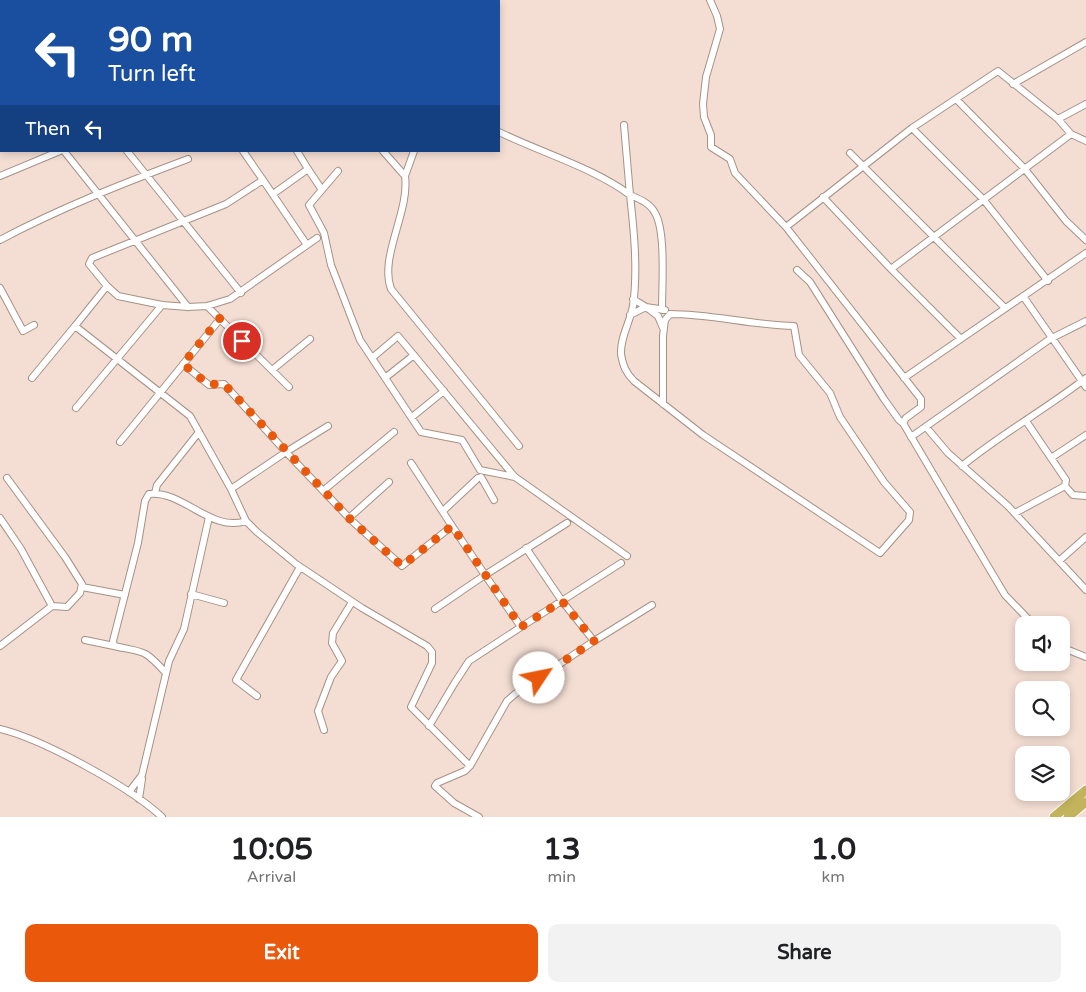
<!DOCTYPE html>
<style>
:root{--surface:#fff;--page:#f2f2f2;--text:#202124;--muted:#757577;--accent:#ea580c}
body{margin:0;font-family:"Varela Round",sans-serif;background:var(--page);color:var(--text);height:100vh;display:flex;flex-direction:column;font-size:19px;white-space:nowrap}
*{box-sizing:border-box;margin:0}
p{font-size:16px;color:var(--muted)}
.icon{flex:none;width:28px;height:28px;fill:none;stroke:currentColor;stroke-width:2;stroke-linecap:round;stroke-linejoin:round}
.map{position:relative;height:817px;overflow:hidden}
.drawer{display:flex;flex-direction:column;background:var(--surface);flex:1}
.drawer>*{flex:none}
.banner{position:absolute;left:0px;top:0px;width:500px;height:152px;box-shadow:0 2px 8px #0003;background:#1a4fa0;color:#fff;overflow:hidden}
.buttons{position:absolute;left:1015px;top:616px;display:grid;gap:10px}
.buttons a{display:grid;place-items:center;width:55px;height:55px;border-radius:10px;background:var(--surface);box-shadow:0 2px 8px #0003;font-size:25px}
.pin{position:absolute;display:grid;place-items:center;width:42px;height:42px;color:#fff;margin:-21px;border:2px solid #fff;border-radius:50%;box-shadow:0 1px 5px #0007}
.me{position:absolute;width:55px;margin:-28px;rotate:56deg;stroke-linejoin:round;filter:drop-shadow(0 0 4px #0008)}
.turn{display:flex;align-items:center;gap:18px;height:105px;padding:0 25px;font-size:22px}
.turn .icon{width:65px;height:65px;stroke-width:2.5}
.turn b{display:block;font-size:35px;line-height:42px}
.then{display:flex;align-items:center;height:48px;padding:0 25px;background:#0003;gap:10px;font-size:19px}
.eta{display:flex;justify-content:space-evenly;align-items:center;height:85px;text-align:center}
.eta b{font-size:30px;font-weight:700;line-height:35px}
.cta{display:flex;gap:10px;margin-top:auto;padding:10px 25px}
.cta a{flex:1;height:58px;border-radius:10px;background:var(--accent);color:#fff;font-size:20px;font-weight:700;line-height:58px;text-align:center}
.cta a+a{background:var(--page);color:var(--text)}
.map>svg:first-child{display:block}
</style>
<div class="map">
<svg width="1086" height="817" viewBox="0 0 1086 817">
<rect width="100%" height="100%" fill="#f4ded3"/>
<g fill="none" stroke-linecap="round" stroke-linejoin="round">
<defs>
<path id="minor" d="M 308,0 L 309,1
M 710,0 L 717,16 L 720,29 L 706,77 L 703,104 L 704,117 L 711,135 L 711,147 L 730,159 L 735,173 L 786,227 L 921,399 L 921,407 L 906,418 L 903,423
M 285,1 L 285,0
M 1013,84 L 1086,42
M 956,99 L 1024,168 L 1066,221 L 1086,240
M 1058,119 L 1086,104
M 624,125 L 630,195 C 639,199 650,203 655,213 C 666,231 662,286 662,310
M 912,128 L 983,199 L 1048,281
M 499,132 C 540,152 594,168 630,195 C 634,231 638,270 633,306 C 630,322 620,338 621,354 C 623,366 626,373 634,381 L 703,435 L 880,553 L 909,520 L 910,512 L 884,482 L 840,417 L 830,393 L 799,355 L 794,326 C 752,325 711,314 670,314 L 665,320 L 663,336 L 663,404
M 64,151 L 188,307
M 127,151 L 241,293
M 243,151 L 263,180
M 383,151 L 405,176 L 414,151
M 850,153 L 1005,308
M 308,169 L 320,187
M 338,171 L 309,205 L 324,233 L 331,265 L 360,340 L 421,432 L 462,440 L 480,470 L 515,477 L 627,556
M 0,176 L 60,151
M 405,176 C 410,211 379,257 391,289 L 519,446
M 263,180 L 307,245 L 230,299 L 207,306 L 188,307 L 162,305 L 118,296 L 107,286 L 89,264 L 92,258 L 226,204 Z
M 273,194 L 308,169 L 297,151
M 823,197 L 891,269 L 960,338
M 786,227 L 912,128 L 998,71 L 1058,119 L 1071,134 L 1086,141
M 0,240 C 60,208 124,183 188,159
M 307,245 L 317,238
M 891,269 L 1071,134
M 797,270 L 810,282 L 884,399 L 899,420 L 903,423 L 1005,595 L 1034,625
M 107,286 L 75,326 L 190,416 L 231,489 L 246,521 L 257,532 L 296,564 L 362,608 L 427,646 L 432,652 L 432,663 L 411,707 L 470,766
M 0,288 L 23,331 L 34,325
M 1023,296 L 1086,387
M 633,299 L 646,307 L 665,310
M 207,306 L 220,319
M 630,315 L 646,307 L 658,316 L 663,328
M 372,358 L 398,336 L 514,476
M 183,364 L 209,385 L 224,384 L 286,452 L 231,489
M 272,370 L 310,339
M 32,378 L 75,326
M 385,378 L 414,355
M 904,378 L 1086,253
M 76,408 L 162,305
M 412,417 L 444,391
M 328,426 L 286,452 L 351,520 L 402,566 L 452,526 L 485,575 L 435,609
M 926,427 L 948,453 L 1008,506 L 1086,590
M 911,437 L 1050,339 L 1086,321
M 120,442 L 220,319 L 289,387
M 1051,458 L 1086,435
M 411,463 L 452,526
M 962,466 C 1001,434 1046,409 1086,378
M 7,478 L 65,557 L 82,584 L 80,593 L 67,607 L 52,606
M 1065,486 L 1073,495 L 1086,496
M 324,490 L 394,432
M 155,493 L 157,485 L 199,432
M 443,511 L 478,478 L 481,477 L 494,500
M 1015,513 L 1065,486 L 1066,480 L 1026,421
M 0,518 L 21,549 L 52,606 L 0,646
M 349,518 L 389,482
M 526,548 L 562,601 L 594,641 L 652,605
M 1059,561 L 1086,537
M 82,587 L 125,595
M 191,594 L 224,603
M 521,627 L 621,563
M 85,640 L 114,646
M 1061,647 L 1086,657
M 166,673 C 143,648 145,653 114,646 L 113,641 L 138,543 L 145,501 L 149,494 C 183,490 211,533 246,521
M 257,696 L 236,680 L 300,567
M 429,726 L 454,684 L 469,661 L 521,627 L 485,575 L 567,523
M 0,729 C 42,739 130,787 162,817
M 324,730 L 318,711 L 331,677 L 342,661 L 332,643 L 333,633 L 352,602
M 129,792 L 142,775 L 169,661 L 184,629 L 209,517
M 139,799 L 142,779
M 479,817 L 454,803 L 435,786 L 437,783 L 465,771 L 470,766 L 507,701 L 515,694 L 594,641"/>
<path id="highway" d="M 1054,817 L 1086,790
M 1068,817 L 1086,802"/>
</defs>
<!-- minor casing -->
<use href="#minor" stroke="#a59287" stroke-width="8"/>
<!-- highway casing -->
<use href="#highway" stroke="#fff" stroke-width="11"/>
<!-- minor -->
<use href="#minor" stroke="#fff" stroke-width="6"/>
<!-- highway -->
<use href="#highway" stroke="#c2b35c" stroke-width="9"/>
</g>
<g fill="none" stroke-linecap="round" stroke-linejoin="round">
<!-- route -->
<path stroke="#ea580c" stroke-width="9" stroke-dasharray="0 16.2" d="M 242,341 L 220,318 L 183,364 L 209,385 L 222,383 L 226,386 L 351,520 L 402,566 L 452,526 L 521,627 L 562,601 L 594,641 L 539,678"/>
</g>
</svg>
<div class="buttons">
<a><svg class="icon" aria-label="sound" viewBox="0 0 24 24"><path d="M4 9h4l5-4v14l-5-4H4zM17 9q2 3 0 6"/></svg></a>
<a><svg class="icon" aria-label="search" viewBox="0 0 24 24"><circle cx="10" cy="10" r="6"/><path d="M15 15l6 6"/></svg></a>
<a><svg class="icon" aria-label="layers" viewBox="0 0 24 24"><path d="M12 4l9 5-9 5-9-5zM3 14l9 5 9-5"/></svg></a>
</div>
<div class="pin" style="left:242px;top:341px;background:#d93025"><svg class="icon" aria-label="arrive" viewBox="0 0 24 24"><path d="M6 21V4h12l-3 4 3 4H6"/></svg></div>
<svg class="me" style="left:539px;top:678px" viewBox="-20 -20 40 40"><circle r="19" fill="#fff"/><path d="M0-13L10 11 0 6-10 11z" fill="#ea580c"/></svg>
<div class="banner">
<div class="turn"><svg class="icon" aria-label="left" viewBox="0 0 24 24"><path d="M17 20v-9H6M10 6l-5 5 5 5"/></svg><div><b>90 m</b>Turn left</div></div>
<div class="then">Then<svg class="icon" aria-label="left" viewBox="0 0 24 24"><path d="M17 20v-9H6M10 6l-5 5 5 5"/></svg></div>
</div>
</div>
<section class="drawer">
<div class="eta">
<div><b>10:05</b><p>Arrival</p></div>
<div><b>13</b><p>min</p></div>
<div><b>1.0</b><p>km</p></div>
</div>
<div class="cta"><a>Exit</a><a>Share</a></div>
</section>
